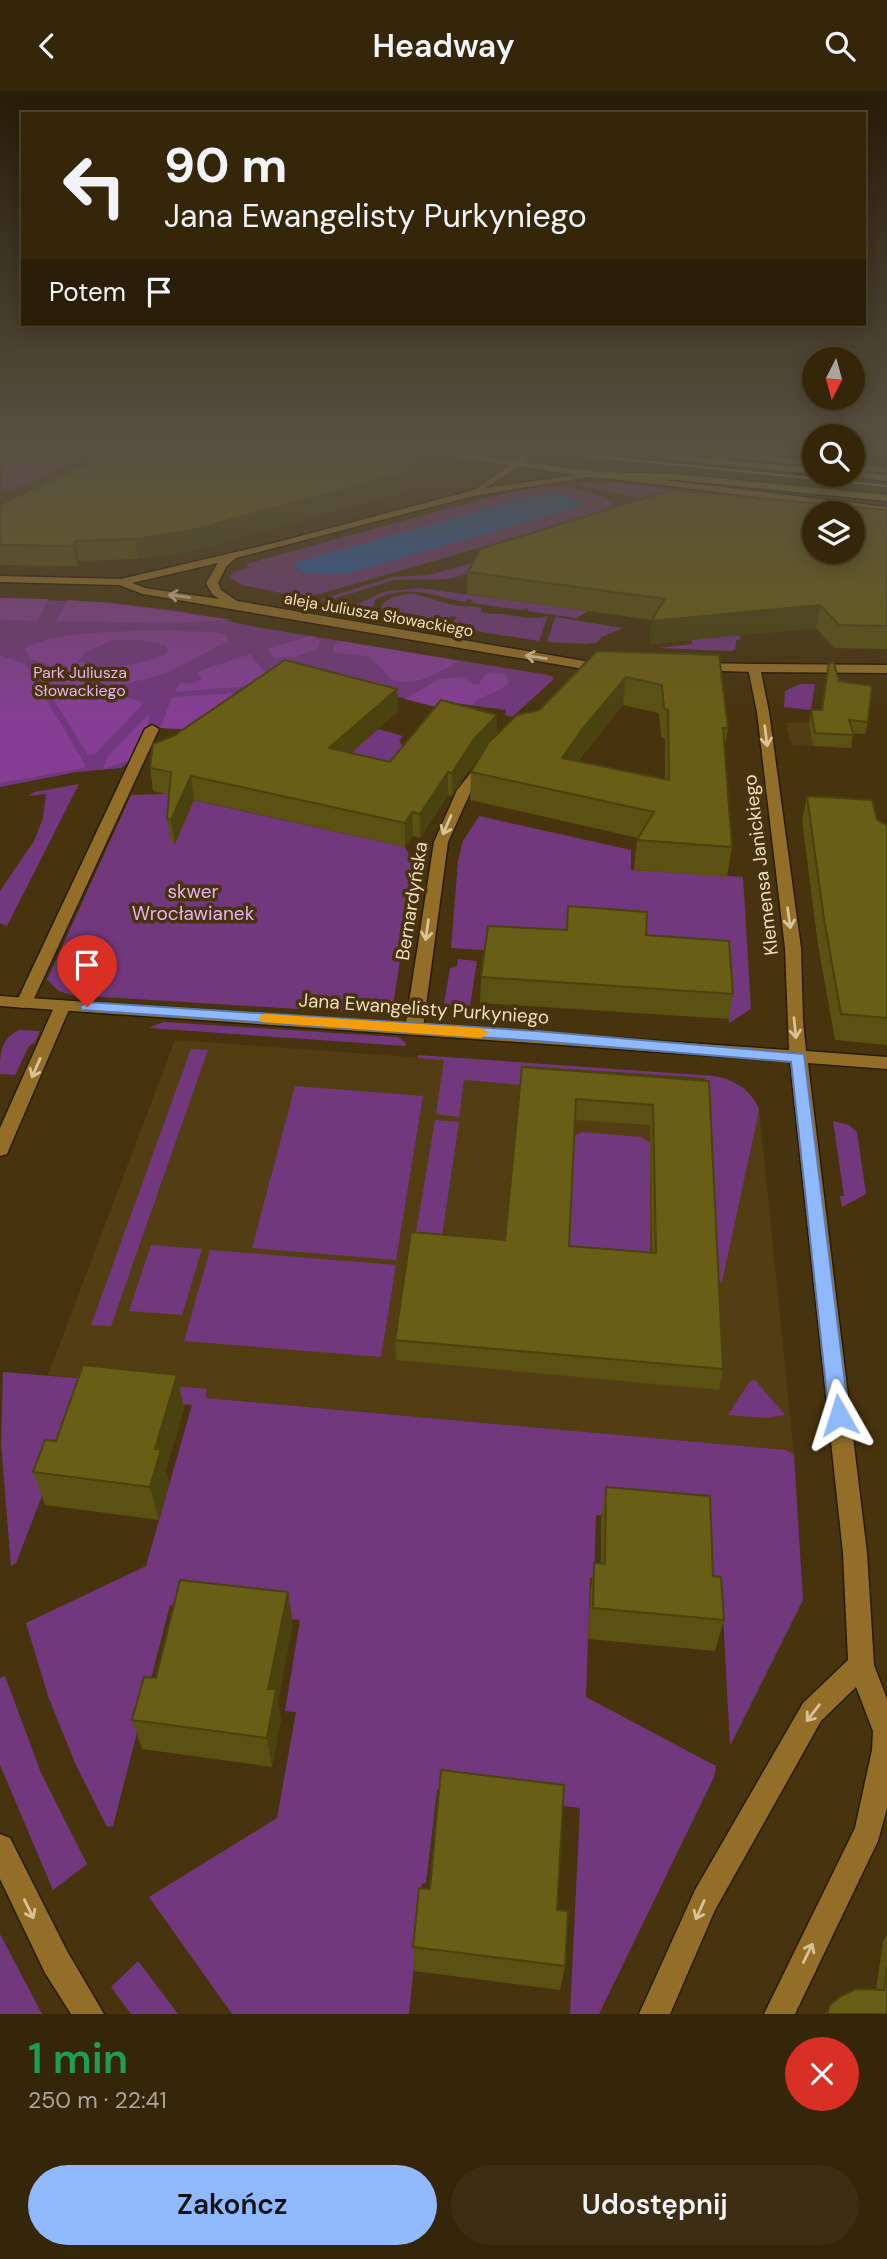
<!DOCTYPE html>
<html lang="pl">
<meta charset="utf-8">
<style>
:root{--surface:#35260a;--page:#3d2e13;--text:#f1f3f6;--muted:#aaa59c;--line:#4f432b;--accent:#8fb8fd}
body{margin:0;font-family:"DM Sans",sans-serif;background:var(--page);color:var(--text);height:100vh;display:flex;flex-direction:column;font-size:26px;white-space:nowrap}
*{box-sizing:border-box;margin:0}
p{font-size:23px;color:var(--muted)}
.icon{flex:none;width:38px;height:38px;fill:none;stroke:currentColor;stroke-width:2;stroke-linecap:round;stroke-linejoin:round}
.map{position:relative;height:1923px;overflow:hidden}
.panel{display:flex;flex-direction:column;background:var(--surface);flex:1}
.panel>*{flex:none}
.banner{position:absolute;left:21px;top:21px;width:845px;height:214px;border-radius:0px;box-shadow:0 4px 18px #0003,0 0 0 2px var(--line);background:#35260a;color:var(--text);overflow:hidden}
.needle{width:46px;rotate:186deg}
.buttons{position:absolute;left:802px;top:256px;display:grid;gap:14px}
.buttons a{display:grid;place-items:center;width:63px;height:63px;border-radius:50%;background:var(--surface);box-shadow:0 4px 18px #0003,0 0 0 2px var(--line);font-size:35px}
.pin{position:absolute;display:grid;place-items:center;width:60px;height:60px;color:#fff;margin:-72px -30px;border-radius:50% 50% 50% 0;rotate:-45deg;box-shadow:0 0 7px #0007}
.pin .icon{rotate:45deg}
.me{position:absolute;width:77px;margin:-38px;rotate:354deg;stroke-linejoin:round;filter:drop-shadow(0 0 5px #0008)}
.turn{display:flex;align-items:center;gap:24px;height:147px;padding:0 28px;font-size:32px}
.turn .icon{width:91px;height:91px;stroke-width:2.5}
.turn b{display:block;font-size:49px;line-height:60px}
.then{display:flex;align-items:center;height:66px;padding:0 28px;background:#0003;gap:14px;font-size:26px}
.round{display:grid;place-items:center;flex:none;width:74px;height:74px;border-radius:37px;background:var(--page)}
.headline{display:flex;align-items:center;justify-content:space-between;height:119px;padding:0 28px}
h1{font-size:42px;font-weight:600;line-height:52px;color:#1e9e55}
.action{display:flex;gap:14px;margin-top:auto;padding:14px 28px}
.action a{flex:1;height:80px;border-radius:42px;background:var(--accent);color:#111;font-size:28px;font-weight:600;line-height:80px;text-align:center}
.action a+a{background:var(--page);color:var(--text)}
header{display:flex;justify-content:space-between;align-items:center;height:91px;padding:0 28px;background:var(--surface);font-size:32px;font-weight:600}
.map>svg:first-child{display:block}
</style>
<header><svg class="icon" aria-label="back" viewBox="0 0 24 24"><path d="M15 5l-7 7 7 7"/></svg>Headway<svg class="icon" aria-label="search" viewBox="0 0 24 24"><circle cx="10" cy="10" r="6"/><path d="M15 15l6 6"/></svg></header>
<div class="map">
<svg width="887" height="1923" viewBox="0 0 887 1923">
<rect width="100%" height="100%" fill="#47330e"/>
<!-- built -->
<path fill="#533d13" d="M 786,632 L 809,632 L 851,657 L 791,654 Z
M 175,949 L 728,989 L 745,997 L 759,1017 L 794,1364 L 785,1359 L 206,1307 L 207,1299 L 48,1284 Z"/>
<!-- green -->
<path fill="#72387e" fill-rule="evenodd" d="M 33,358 L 100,358 L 13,399 L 2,398 L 4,361 Z
M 578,392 L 624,392 L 763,408 L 661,412 L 581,395 Z
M 546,394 C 561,395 609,401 615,414 L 585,426 L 306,507 L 242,494 L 230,486 L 234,481 L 249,476 L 246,473 L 516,399 ZM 542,402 L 567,403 L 583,410 L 576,417 L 345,483 L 306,482 L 295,478 Z
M 472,472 L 487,478 L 448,488 L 393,489 L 324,511 L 322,508 L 393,486 L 429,484 Z
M 419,497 L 589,520 L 576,527 L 527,520 L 528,517 L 521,519 L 471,512 L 473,509 L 468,508 L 465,511 C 433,505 406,492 375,509 L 372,519 L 378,525 L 357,520 L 357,517 L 353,515 L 383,501 Z
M 414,503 L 457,515 L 481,516 L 481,521 C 491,524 500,522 510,524 C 523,526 534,529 548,525 L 539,550 L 450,536 L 457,526 L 451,525 L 443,535 L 384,523 L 381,515 C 389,505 401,503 414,503 Z
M 0,507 L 111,512 L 179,520 L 262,537 L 548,584 L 553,586 L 553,589 L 512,626 L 505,624 L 506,619 L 455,612 L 444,618 L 380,601 L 275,579 L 267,581 L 210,646 L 181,638 L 145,636 L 129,671 L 121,677 L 77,681 L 0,696 Z
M 555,526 L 623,537 L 601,546 L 598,551 L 587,553 L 547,551 Z
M 739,544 L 741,547 L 736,550 L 735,559 L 729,560 L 657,557 L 693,553 L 691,549 Z
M 800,593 L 815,593 L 811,619 L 784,616 L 785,600 Z
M 378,638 L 403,645 L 399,650 L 404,656 L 403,686 L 326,684 Z
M 79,693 L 7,835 L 0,832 L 0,800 L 34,750 L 43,727 L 46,703 L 28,705 L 34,701 Z
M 166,703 L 405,756 L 415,775 L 392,920 L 378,923 L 71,904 L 59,900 L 47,889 L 131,704 Z
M 479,725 L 631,759 L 631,779 L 743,786 L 751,918 L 729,932 L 725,876 L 451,857 L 458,770 L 463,750 Z
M 458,868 L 477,870 L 470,915 L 448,915 L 444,913 L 450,877 L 457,875 Z
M 164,931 L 398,946 L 406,952 L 405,955 L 148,937 Z
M 19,939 L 40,940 L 35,951 L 29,955 L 15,984 L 0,983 C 0,963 0,948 19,939 Z
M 191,958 L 208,959 L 111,1235 L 91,1234 Z
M 418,964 L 714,985 C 734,988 750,999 759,1017 L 757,1029 L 722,1191 L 717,1191 L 710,1008 L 705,1008 L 705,987 L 525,975 L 524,994 L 464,989 L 459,1026 L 436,1023 L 444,969 L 417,967 Z
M 295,995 L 423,1005 L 396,1169 L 252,1157 Z
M 435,1029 L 459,1031 L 441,1151 L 415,1148 Z
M 833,1030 L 849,1034 L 857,1041 L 866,1103 L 842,1116 L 840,1105 L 844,1105 Z
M 582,1041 L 641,1046 L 650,1052 L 650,1169 L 567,1155 L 573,1045 Z
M 151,1154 L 202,1158 L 182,1224 L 129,1220 Z
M 210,1159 L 396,1174 L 381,1266 L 184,1250 Z
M 3,1281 L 207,1298 L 206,1307 L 786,1359 L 794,1364 L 803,1509 L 730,1655 L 722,1504 L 710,1501 L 707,1434 L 596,1424 L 594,1487 L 590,1487 L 586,1606 L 716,1675 L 714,1686 L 599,1923 L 570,1923 L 580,1717 L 437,1699 L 426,1792 L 422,1792 L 409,1923 L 232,1923 L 149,1806 L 277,1727 L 296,1621 L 285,1620 L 300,1529 L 170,1514 L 113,1735 L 107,1736 L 75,1672 L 48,1605 L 26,1532 L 146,1475 L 192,1314 L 87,1304 L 60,1358 L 16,1472 L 11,1475 L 1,1352 Z
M 754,1288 L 785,1324 L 766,1327 L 728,1324 L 748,1293 Z
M 5,1585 L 41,1682 L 87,1773 L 53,1799 L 0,1674 L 0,1587 Z
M 0,1843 L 42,1923 L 0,1923 Z
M 138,1870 L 178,1923 L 131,1923 L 111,1896 Z"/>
<!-- forest -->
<path fill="#853e94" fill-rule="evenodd" d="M 0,507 L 47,508 L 49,508 L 37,530 L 0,529 Z
M 68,509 L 111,512 L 233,529 L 175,532 L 56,530 Z
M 215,541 L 227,545 L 227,550 L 167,582 L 114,596 L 31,568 L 25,559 C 46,535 180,540 215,541 ZM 113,549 L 139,549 L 165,554 L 168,559 L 166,563 C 143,574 102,580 78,570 L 87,560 Z
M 311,545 L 320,549 L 318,557 L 295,566 L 272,566 L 268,557 Z
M 340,550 L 459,570 C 437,581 416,598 390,588 C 385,578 376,573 368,565 L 334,562 L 333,554 Z
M 250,563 L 267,584 L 248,595 L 174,601 L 181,592 L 193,592 L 202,588 L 198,582 L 199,580 Z
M 0,564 L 25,573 L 85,673 L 84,677 L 0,692 Z
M 36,575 L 144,612 L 95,663 L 88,664 L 33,576 Z
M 492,581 L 505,583 L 509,591 C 498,604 481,602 472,614 L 455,612 L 444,618 L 405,608 L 439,588 L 463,586 L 474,594 L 479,593 L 485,584 Z
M 237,602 L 210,646 L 181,638 L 160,637 L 172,606 Z
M 149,623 L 148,636 L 145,636 L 129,669 L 103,678 L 108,665 Z"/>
<!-- water -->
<path fill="#2a5db5" d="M 542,402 L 569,404 L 583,411 L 576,417 L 345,483 L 306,482 L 294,477 L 297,471 Z"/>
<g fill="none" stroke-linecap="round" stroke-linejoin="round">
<defs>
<path id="minor" d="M 516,370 L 519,371 L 519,375 L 486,397 L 598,381 L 603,384 L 473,405 L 236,467 L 226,476 L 218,492 L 221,499 L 237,510 L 584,570 L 611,572 L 611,578 L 584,578 L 143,503 L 119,494 L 0,491 L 0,485 L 121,488 L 274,452 L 474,399 ZM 218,472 L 206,492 L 212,503 L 219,508 L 145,497 L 132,492 Z
M 698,572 L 754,573 L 760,577 L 754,581 L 694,579 L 694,573 Z
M 152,634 L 159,638 L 32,912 L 24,917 L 18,916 L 16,912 L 145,638 Z
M 486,668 L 493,672 L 471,700 L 448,751 L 423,937 L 414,943 L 408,941 L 405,937 L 434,751 L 457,699 L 481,669 Z
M 63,909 L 71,914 L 9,1058 L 7,1063 L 0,1065 L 0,1037 L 55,914 Z
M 0,1743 L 10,1747 L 67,1860 L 104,1923 L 71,1923 L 45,1882 L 0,1788 Z"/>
<path id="tertiary" d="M 658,358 L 689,358 L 814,369 L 814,375 L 662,361 Z
M 852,373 L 887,376 L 887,382 L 852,379 Z
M 606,382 L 887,416 L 887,422 L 603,387 L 603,383 Z
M 754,573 L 887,574 L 887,582 L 761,581 L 769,621 L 801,857 L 803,930 L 806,960 L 887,966 L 887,978 L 808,972 L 867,1462 L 874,1574 L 887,1608 L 887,1717 L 878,1750 L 795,1923 L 764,1923 L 855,1737 L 872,1659 L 873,1640 L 856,1596 L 821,1630 L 715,1819 L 670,1923 L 639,1923 L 695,1799 L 803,1612 L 848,1569 L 843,1462 L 790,970 L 0,915 L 0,905 L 789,959 L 785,857 L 757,621 L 748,577 Z"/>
<path id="secondary" d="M 398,358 L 421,358 L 514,370 L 529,358 L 538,358 L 524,371 L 598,381 L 676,383 L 887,404 L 887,410 L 676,389 L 598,387 Z
M 585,358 L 614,358 L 814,377 L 814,383 L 589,361 Z
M 852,380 L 887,384 L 887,390 L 849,385 Z"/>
</defs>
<!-- minor casing -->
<use href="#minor" stroke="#281c07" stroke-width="3"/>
<!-- tertiary casing -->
<use href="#tertiary" stroke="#281c07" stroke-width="3"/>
<!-- secondary casing -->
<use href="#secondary" stroke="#281c07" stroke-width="3"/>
<!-- minor -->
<use href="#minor" fill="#936e28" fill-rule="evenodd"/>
<!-- tertiary -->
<use href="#tertiary" fill="#936e28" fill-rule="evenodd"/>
<!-- secondary -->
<use href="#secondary" fill="#838632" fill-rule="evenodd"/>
<!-- tram -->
<path stroke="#b4a07d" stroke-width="2" d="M 523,358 L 887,395"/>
</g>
<!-- wall -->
<path fill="#5a5112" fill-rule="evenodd" d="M 852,358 L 887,358 L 887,369 L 852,366 Z
M 425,367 L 425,385 L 401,402 L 191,460 L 138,468 L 79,470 L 77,475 L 0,474 L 0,414 Z
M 887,419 L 887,558 L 834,557 L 816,537 L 649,553 L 652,529 L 467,503 L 468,481 Z
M 597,560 L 719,564 L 728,637 L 724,661 L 732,756 L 727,786 L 634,779 L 637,749 L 638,747 L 470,709 L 471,681 L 482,663 L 474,672 L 452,705 L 448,704 L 420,747 L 413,745 L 405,756 L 194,709 L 175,753 L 171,752 L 167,728 L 169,704 L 153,700 L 150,677 L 398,620 L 351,662 L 390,671 L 497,624 L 497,644 L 539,619 ZM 623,614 L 659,622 L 661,646 L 665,647 L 665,688 L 578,670 Z
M 829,572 L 839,590 L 868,631 L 865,643 L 853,642 L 851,657 L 813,655 L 809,632 L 811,619 L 821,619 Z
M 807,705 L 877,729 L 887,734 L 887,954 L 835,949 L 818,854 L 802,729 Z
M 646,844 L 733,903 L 729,928 L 480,912 L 481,886 Z
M 522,976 L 709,990 L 723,1278 L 719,1299 L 396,1269 L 395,1249 L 505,1149 ZM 575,1029 L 650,1034 L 652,1161 L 569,1155 Z
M 177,1284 L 184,1317 L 166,1379 L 169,1392 L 159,1429 L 45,1414 L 33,1381 L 56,1350 Z
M 606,1396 L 713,1485 L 724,1529 L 715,1560 L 588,1548 L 590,1504 L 594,1472 L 601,1473 L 601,1428 Z
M 293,1533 L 278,1609 L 281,1629 L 272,1676 L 142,1658 L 132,1629 L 156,1587 Z
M 557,1819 L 565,1875 L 560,1899 L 414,1880 L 413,1856 Z
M 887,1844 L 887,1923 L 825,1923 L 830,1914 L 876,1899 L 883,1850 Z"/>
<!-- shaded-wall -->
<path fill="#4a420f" d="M 425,367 L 425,385 L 401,402 L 191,460 L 138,468 L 135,448 Z
M 75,450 L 79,470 L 77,475 L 73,455 Z
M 820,514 L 816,537 L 649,553 L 651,530 Z
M 626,586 L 623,614 L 581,665 L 561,695 L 562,667 L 583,637 Z
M 397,598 L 398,620 L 330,681 L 329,657 Z
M 497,624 L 497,646 L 474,672 L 452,705 L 452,682 L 474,648 Z
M 448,681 L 448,704 L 420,747 L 420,723 Z
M 191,685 L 194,709 L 175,753 L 171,729 Z
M 412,721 L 413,745 L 405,756 L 405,732 Z
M 177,1284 L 184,1317 L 166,1379 L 169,1392 L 159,1429 L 150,1396 L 155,1358 Z
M 288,1501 L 293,1533 L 278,1609 L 281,1629 L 272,1676 L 267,1647 L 268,1598 Z"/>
<!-- building -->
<path fill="#695e15" stroke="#4a420f" stroke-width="2" fill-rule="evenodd" d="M 117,358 L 408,358 L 425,367 L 401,383 L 188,440 L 135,448 L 75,450 L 73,455 L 0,454 L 0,414 Z
M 671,399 L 887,419 L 887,535 L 839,534 L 820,514 L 651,530 L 665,508 L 468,481 L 480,458 ZM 814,422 L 852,422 L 852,460 L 814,460 Z
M 597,560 L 719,564 L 728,637 L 723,637 L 732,756 L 637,749 L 654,721 L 471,681 L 489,651 L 517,624 L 539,619 ZM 626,586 L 662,594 L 664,618 L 668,619 L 669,689 L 562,667 L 583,637 Z
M 285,569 L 397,598 L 329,657 L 390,671 L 441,609 L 497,624 L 474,648 L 452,682 L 448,681 L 420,723 L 412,721 L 405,732 L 191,685 L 171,729 L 167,728 L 171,681 L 150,677 L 153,653 L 175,644 Z
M 829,572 L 834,572 L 839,590 L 872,595 L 868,631 L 849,629 L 854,644 L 815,642 L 811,619 L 822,619 Z
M 807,705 L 872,709 L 877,729 L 887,734 L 887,927 L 841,923 L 824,828 Z
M 568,815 L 647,821 L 646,844 L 729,850 L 733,903 L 481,886 L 488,835 L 567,839 Z
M 522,976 L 709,990 L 723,1278 L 395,1249 L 411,1141 L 505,1149 ZM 576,1008 L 653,1014 L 656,1162 L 569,1155 Z
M 83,1274 L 177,1284 L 155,1358 L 161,1358 L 150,1396 L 33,1381 L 45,1349 L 56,1350 Z
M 606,1396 L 710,1405 L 713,1485 L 721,1486 L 724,1529 L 593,1517 L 594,1472 L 605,1473 Z
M 180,1489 L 288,1501 L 268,1598 L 276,1598 L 267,1647 L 132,1629 L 144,1586 L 156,1587 Z
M 441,1679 L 564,1694 L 557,1819 L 568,1820 L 565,1875 L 413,1856 L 419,1797 L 430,1798 Z
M 887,1876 L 887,1923 L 827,1923 L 830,1914 L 841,1905 L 856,1898 L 884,1899 Z"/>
<!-- one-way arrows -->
<defs><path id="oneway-shaft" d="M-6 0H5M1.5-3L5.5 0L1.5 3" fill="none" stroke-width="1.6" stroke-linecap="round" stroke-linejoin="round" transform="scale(1.75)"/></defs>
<g stroke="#dac297">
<use href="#oneway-shaft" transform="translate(179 505) rotate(-172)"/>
<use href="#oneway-shaft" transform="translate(536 566) rotate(-171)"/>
<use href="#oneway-shaft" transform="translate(766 645) rotate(83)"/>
<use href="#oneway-shaft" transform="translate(447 734) rotate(113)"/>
<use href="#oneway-shaft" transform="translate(789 827) rotate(82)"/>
<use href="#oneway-shaft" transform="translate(427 839) rotate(98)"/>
<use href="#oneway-shaft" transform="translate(795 937) rotate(84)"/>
<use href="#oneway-shaft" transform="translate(36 977) rotate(114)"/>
<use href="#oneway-shaft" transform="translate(813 1622) rotate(128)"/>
<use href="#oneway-shaft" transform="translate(29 1818) rotate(64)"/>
<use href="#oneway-shaft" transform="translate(700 1819) rotate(114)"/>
<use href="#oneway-shaft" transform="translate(808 1862) rotate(-64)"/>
</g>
<!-- sky -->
<linearGradient id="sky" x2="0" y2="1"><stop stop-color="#271c08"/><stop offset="0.57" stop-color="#585041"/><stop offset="1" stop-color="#585041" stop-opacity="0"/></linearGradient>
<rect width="887" height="627" fill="url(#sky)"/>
<!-- route -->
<path fill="#8fb8fd" stroke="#5d78a4" stroke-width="2" d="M 87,911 L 536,940 L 804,963 L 849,1324 L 846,1330 L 839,1333 L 832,1330 L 829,1324 L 791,971 L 536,950 L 82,919 L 80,916 Z"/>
<!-- slow -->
<path fill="#f59e0b" d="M 267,923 L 481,937 L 489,942 L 481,947 L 261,931 L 259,928 L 261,924 Z"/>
<g text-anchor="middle" stroke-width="7" stroke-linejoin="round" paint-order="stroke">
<!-- far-street labels -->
<g font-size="16" fill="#f2debc" stroke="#47330e">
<text transform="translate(379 523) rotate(10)" y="6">aleja Juliusza Słowackiego</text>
</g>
<!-- far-park labels -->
<g font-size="16" fill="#e7b1f3" stroke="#47330e">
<text x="80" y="587">Park Juliusza<tspan x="80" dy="18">Słowackiego</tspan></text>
</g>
<!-- street labels -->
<g font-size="19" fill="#f2debc" stroke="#47330e">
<text transform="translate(760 774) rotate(-97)" y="7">Klemensa Janickiego</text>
<text transform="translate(411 810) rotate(-81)" y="7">Bernardyńska</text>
<text transform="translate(424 917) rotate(4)" y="7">Jana Ewangelisty Purkyniego</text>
</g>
<!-- park labels -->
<g font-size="19" fill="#e7b1f3" stroke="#47330e">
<text x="193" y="807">skwer<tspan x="193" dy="22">Wrocławianek</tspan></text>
</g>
</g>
</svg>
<div class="buttons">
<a><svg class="needle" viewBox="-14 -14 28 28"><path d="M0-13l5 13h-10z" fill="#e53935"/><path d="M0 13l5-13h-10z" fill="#aaa59c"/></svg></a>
<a><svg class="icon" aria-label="search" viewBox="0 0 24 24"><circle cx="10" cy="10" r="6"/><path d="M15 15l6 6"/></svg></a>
<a><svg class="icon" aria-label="layers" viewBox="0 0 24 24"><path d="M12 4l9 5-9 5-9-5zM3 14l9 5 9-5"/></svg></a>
</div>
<div class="pin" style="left:87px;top:916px;background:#d93025"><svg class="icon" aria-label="arrive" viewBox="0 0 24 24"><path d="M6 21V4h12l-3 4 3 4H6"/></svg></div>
<svg class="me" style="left:839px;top:1324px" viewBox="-20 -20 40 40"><path d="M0-17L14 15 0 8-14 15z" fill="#8fb8fd" stroke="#fff" stroke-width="4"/></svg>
<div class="banner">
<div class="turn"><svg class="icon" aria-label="left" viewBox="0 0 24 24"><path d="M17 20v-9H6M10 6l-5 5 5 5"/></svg><div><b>90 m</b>Jana Ewangelisty Purkyniego</div></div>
<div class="then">Potem<svg class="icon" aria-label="arrive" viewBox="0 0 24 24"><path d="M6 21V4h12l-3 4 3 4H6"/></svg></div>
</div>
</div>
<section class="panel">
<div class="headline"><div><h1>1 min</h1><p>250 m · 22:41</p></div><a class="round" style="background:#d93025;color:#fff"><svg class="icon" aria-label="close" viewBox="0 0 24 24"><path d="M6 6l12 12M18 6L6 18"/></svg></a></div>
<div class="action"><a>Zakończ</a><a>Udostępnij</a></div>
</section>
